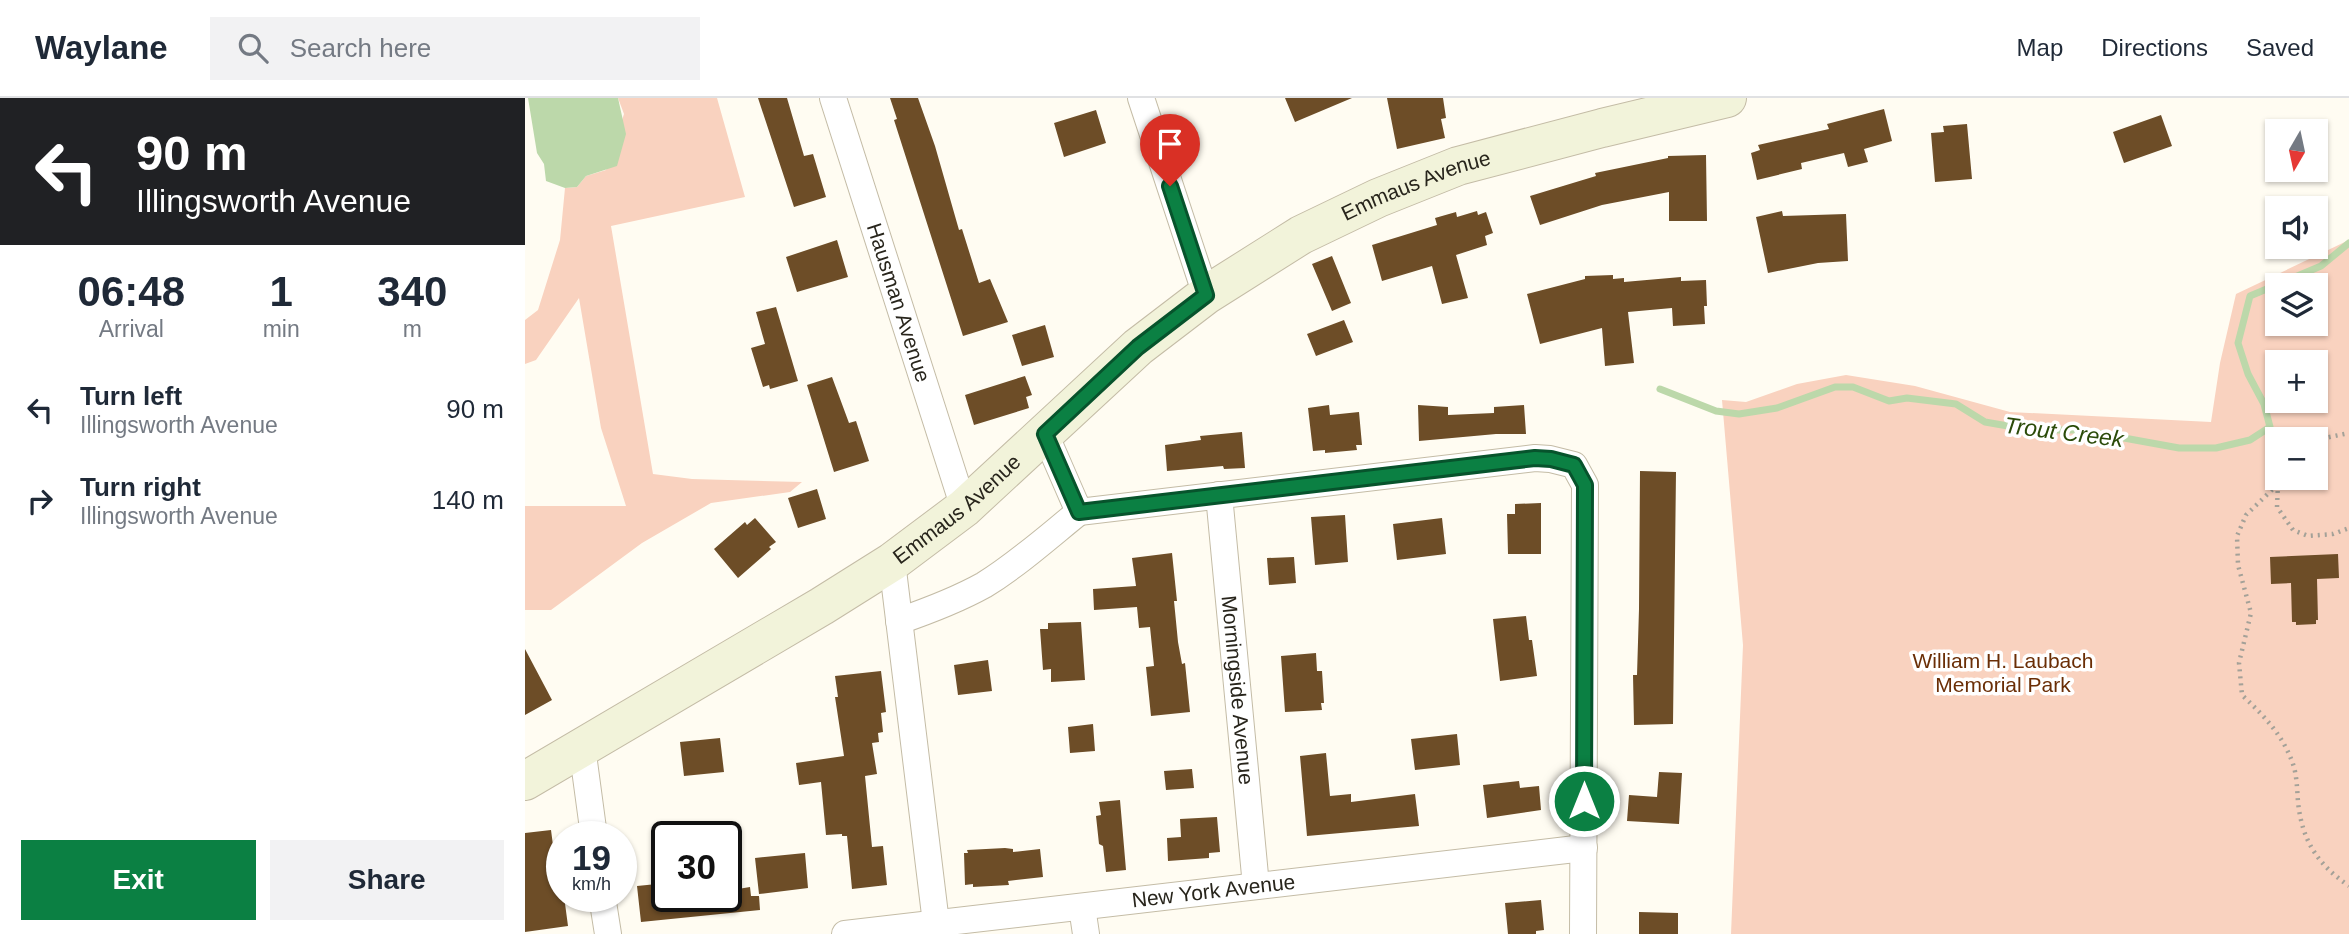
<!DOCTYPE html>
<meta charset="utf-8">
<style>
:root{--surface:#fff;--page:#f2f2f3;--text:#1f2937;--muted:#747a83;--line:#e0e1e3;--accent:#0b8043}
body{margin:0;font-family:Helvetica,sans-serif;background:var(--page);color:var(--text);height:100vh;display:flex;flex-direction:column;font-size:26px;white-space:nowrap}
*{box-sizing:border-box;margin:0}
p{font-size:23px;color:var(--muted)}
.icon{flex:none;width:38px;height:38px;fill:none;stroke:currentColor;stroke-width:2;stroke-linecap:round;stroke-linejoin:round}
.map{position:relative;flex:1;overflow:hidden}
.drawer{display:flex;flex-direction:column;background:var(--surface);width:525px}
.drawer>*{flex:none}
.hud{background:#202124;color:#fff;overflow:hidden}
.needle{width:46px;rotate:189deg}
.fabs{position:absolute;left:1740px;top:21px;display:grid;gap:14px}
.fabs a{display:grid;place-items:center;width:63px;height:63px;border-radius:0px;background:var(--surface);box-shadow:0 2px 5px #0004;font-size:35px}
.speed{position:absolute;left:21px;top:723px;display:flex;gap:14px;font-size:35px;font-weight:700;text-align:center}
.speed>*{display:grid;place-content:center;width:91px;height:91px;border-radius:50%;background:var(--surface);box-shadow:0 2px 5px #0004;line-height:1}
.speed small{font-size:18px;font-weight:400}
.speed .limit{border:4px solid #111;border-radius:10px;background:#fff;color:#111}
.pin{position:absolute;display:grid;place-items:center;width:60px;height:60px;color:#fff;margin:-72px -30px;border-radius:50% 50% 50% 0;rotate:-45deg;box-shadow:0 0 7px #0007}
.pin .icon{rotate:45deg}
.me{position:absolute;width:77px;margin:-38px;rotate:0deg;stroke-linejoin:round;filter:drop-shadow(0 0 5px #0008)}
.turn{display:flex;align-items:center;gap:24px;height:147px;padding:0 21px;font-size:32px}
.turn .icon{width:91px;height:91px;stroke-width:2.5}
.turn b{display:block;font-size:49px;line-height:60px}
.eta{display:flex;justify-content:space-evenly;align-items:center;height:119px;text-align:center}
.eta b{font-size:42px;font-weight:600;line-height:49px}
.cta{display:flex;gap:14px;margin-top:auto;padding:14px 21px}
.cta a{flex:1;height:80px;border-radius:0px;background:var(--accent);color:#fff;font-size:28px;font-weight:600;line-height:80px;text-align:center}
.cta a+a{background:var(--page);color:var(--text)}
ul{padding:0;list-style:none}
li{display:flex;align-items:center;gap:21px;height:91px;padding:0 21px}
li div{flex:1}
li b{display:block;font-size:26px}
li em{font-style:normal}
header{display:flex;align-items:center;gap:42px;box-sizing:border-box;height:98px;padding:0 35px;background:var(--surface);border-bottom:2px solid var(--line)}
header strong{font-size:33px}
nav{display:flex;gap:38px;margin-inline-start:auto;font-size:24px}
.search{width:490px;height:63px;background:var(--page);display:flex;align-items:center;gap:18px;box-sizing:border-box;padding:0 24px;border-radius:0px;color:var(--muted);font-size:26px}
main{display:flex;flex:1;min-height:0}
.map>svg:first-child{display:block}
</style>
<header>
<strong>Waylane</strong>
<div class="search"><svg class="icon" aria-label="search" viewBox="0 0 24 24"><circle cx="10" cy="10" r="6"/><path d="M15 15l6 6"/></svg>Search here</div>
<nav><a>Map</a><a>Directions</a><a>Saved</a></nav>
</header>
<main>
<section class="drawer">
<div class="hud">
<div class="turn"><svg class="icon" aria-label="left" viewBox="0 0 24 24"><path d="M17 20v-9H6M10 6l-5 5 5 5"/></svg><div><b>90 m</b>Illingsworth Avenue</div></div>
</div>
<div class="eta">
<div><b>06:48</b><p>Arrival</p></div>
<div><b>1</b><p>min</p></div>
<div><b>340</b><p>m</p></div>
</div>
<ul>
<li><svg class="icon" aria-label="left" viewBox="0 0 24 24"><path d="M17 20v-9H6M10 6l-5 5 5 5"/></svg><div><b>Turn left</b><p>Illingsworth Avenue</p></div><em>90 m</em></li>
<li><svg class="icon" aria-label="right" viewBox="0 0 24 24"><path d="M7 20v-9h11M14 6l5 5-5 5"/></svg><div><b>Turn right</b><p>Illingsworth Avenue</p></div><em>140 m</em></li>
</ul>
<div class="cta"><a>Exit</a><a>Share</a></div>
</section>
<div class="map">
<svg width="1824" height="836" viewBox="0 0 1824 836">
<rect width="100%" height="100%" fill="#fffcf2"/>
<!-- green -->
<path fill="#f9d2bf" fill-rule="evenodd" d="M 93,0 L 192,0 L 220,99 L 86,128 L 128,376 L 167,381 L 277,384 L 265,394 L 186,405 L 117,445 L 26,512 L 0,512 L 0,408 L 101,408 L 76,330 L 54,200 L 11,262 L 0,266 L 0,222 L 13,212 L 35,142 L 40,90 L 52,89 L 61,78 L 81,72 L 99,16 Z
M 1824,142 L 1824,836 L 1206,836 L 1218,547 L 1197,302 L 1221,304 L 1272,286 L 1321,277 L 1390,288 L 1485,314 L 1686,324 L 1695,265 L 1711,196 ZM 1752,187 L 1790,187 L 1790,226 L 1752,226 ZM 1752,264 L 1790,264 L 1790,303 L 1752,303 ZM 1752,341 L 1790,341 L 1790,380 L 1752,380 Z"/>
<!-- water -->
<path fill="#bcd8aa" d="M 3,0 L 93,0 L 101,36 L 92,68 L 61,78 L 52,89 L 40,90 L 21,83 L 19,66 L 12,55 Z"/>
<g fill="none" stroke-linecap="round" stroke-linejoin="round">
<!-- stream -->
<path stroke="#bcd8aa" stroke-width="7" d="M 1135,291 L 1191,313 L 1214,316 L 1252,310 L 1310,289 L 1328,289 L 1364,303 L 1382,300 L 1431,306 L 1460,324 L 1506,332 L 1555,332 L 1654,350 L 1691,350 L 1725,342 L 1745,329 L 1739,306 L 1723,276 L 1713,245 L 1725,198 L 1796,168 L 1824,145"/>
</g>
<!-- building -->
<path fill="#6d4d27" d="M 233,0 L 262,0 L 279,58 L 288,56 L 301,99 L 269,109 Z
M 365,0 L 393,0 L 410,48 L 434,132 L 437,131 L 454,185 L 465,181 L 483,224 L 438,238 L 369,22 L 372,21 Z
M 760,0 L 827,0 L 770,24 Z
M 862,0 L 918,0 L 921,20 L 916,21 L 920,40 L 872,51 Z
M 1359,11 L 1367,43 L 1339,51 L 1343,64 L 1323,69 L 1319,55 L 1276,65 L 1277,71 L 1232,82 L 1226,55 L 1235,52 L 1233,47 L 1304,31 L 1302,26 Z
M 571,12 L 581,45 L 539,59 L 529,25 Z
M 1636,17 L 1647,48 L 1599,65 L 1588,34 Z
M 1442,26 L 1447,81 L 1410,84 L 1406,35 L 1419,34 L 1418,28 Z
M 1181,57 L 1182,123 L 1144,123 L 1144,94 L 1077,107 L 1015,127 L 1005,98 L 1071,78 L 1070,75 L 1143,60 L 1143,58 Z
M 952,113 L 953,117 L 961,114 L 968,135 L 960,138 L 962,147 L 931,157 L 943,200 L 917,206 L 907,168 L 857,183 L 847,147 L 912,127 L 910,120 L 931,114 L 932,119 Z
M 1257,113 L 1258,118 L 1321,116 L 1323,163 L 1293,165 L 1243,175 L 1231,119 Z
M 312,142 L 323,179 L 272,194 L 261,159 Z
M 807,158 L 826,205 L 807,213 L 787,166 Z
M 1088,177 L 1088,181 L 1099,180 L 1099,184 L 1156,179 L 1156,183 L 1181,182 L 1182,208 L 1179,208 L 1180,226 L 1148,228 L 1147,210 L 1103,214 L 1109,265 L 1080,268 L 1077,230 L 1015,246 L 1002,196 L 1060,181 L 1060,178 Z
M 251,209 L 273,283 L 245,291 L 244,287 L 238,289 L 226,250 L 240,246 L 231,214 Z
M 819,222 L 828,244 L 791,258 L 782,236 Z
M 520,227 L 529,259 L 497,268 L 487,237 Z
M 500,278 L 507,297 L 501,299 L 504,310 L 449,327 L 440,297 Z
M 307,279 L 324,325 L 331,323 L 344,363 L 309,374 L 282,287 Z
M 804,307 L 805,317 L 834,314 L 837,347 L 831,347 L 832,352 L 800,355 L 800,352 L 788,353 L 783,310 Z
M 893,307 L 923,309 L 923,317 L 969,315 L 969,309 L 999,307 L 1001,336 L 971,336 L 894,343 Z
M 717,334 L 720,370 L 699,371 L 698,368 L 642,373 L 640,347 L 676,342 L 675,338 Z
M 1115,373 L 1151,374 L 1148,626 L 1109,627 L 1108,577 L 1112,577 L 1114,511 Z
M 292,391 L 301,421 L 273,430 L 263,400 Z
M 1016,405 L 1016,456 L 983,456 L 982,416 L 990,416 L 990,406 Z
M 820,417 L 823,464 L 790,467 L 786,419 Z
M 230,420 L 251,444 L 244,449 L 246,451 L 213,480 L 189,451 L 220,424 L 222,427 Z
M 917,420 L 921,456 L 872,462 L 868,426 Z
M 647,455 L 652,503 L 649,503 L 653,544 L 657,566 L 660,565 L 665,614 L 626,618 L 621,569 L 629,568 L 625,529 L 614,530 L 612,509 L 569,512 L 568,491 L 611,488 L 607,460 Z
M 1813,456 L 1814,480 L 1792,481 L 1793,522 L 1791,522 L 1791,526 L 1771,527 L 1771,524 L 1767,524 L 1766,485 L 1746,486 L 1745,459 Z
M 769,459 L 771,485 L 744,487 L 742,460 Z
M 1001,518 L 1004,542 L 1007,542 L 1012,578 L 975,583 L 968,521 Z
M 556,524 L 560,582 L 526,584 L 526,571 L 518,572 L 515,531 L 523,531 L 523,525 Z
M 0,551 L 27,602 L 0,617 Z
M 791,555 L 792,573 L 797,573 L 799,605 L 796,605 L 797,612 L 760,614 L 756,558 Z
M 463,562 L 467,593 L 433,597 L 429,567 Z
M 356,573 L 361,614 L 356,615 L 358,634 L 353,635 L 354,644 L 347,645 L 352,676 L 340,678 L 347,749 L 358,748 L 362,787 L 327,791 L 322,738 L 317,738 L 317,736 L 301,737 L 296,684 L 274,687 L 271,665 L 319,658 L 310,599 L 313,599 L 310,578 Z
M 568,626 L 570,653 L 545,655 L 543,629 Z
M 932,636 L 935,667 L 890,672 L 886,641 Z
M 195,640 L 199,674 L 159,678 L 155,644 Z
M 801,655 L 805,698 L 826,696 L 826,704 L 890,696 L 894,728 L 782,738 L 775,658 Z
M 667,671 L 669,690 L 641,692 L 639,673 Z
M 1134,674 L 1157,675 L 1154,726 L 1102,723 L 1104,697 L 1132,699 Z
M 994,683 L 995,690 L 1014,688 L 1016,712 L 962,720 L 958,687 Z
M 595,702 L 601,772 L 581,774 L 578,748 L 574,746 L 571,718 L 576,717 L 574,704 Z
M 692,719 L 695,754 L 684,755 L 684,760 L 643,763 L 642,740 L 656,739 L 655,721 Z
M 26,732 L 34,793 L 37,793 L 39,798 L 43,828 L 0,834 L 0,735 Z
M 480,750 L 488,751 L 488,754 L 515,751 L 518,779 L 483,783 L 484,787 L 448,789 L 448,786 L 440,787 L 439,755 L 443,755 L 442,752 Z
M 280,755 L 283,790 L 234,796 L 230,760 Z
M 142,785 L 142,798 L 201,798 L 201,793 L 225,789 L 226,798 L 234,798 L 235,812 L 116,824 L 112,788 Z
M 1016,802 L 1019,832 L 1011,833 L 1011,836 L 983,836 L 980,805 Z
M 1114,814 L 1153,815 L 1153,836 L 1114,836 Z"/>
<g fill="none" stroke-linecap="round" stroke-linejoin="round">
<defs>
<g id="minor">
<path id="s1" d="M 308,0 L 439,410"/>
<path d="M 616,0 L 681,197"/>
<path d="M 520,336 L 554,414 L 1010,360 L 1025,361 L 1049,367 L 1060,387 L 1058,836"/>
<path id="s2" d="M 694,397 L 731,788"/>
<path d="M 367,464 L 411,825"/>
<path d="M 374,523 C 403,513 432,502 459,487 C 493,466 523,439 554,414"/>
<path d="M 57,649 L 69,738"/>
<path d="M 77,798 L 83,836"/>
<path d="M 557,809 L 561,836"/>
<path id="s3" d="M 320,836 L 1059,750"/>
</g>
<g id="secondary">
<path id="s4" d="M 0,683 L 297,508 L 367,464 L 439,410 L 613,249 L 681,197 L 776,137 L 853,100 L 933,68 L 1077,30 L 1202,0"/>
</g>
</defs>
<!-- minor casing -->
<use href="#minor" stroke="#c4bca6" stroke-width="28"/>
<!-- secondary casing -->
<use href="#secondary" stroke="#c4bca6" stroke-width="40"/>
<!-- path -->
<path stroke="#a4a198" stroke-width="4.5" stroke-dasharray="2 5" stroke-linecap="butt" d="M 1790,342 L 1824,335
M 1753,380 L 1753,386 L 1721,417 L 1712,438 L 1713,467 L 1726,515 L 1714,565 L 1717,597 C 1739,618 1758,637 1768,666 C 1772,678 1772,691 1773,704 C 1777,742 1792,766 1824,788
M 1753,386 L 1752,409 L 1768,432 L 1783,438 L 1808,436 L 1824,430"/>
<!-- minor -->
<use href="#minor" stroke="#fff" stroke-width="26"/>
<!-- secondary -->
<use href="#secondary" stroke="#f2f3da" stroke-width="38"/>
</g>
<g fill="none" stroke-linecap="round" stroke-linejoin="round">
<defs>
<path id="route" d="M 645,88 L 681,197 L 613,249 L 520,336 L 554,414 L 1010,360 L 1026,361 L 1049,367 L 1060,387 L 1059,703"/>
</defs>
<!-- route casing -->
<use href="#route" stroke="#07532c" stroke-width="18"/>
<!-- route -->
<use href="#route" stroke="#0b8043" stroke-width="12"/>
</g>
<g text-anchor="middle" stroke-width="7" stroke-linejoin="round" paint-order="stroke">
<!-- street labels -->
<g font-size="21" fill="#28251c" stroke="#fff">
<text dy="7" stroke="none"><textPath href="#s4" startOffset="1078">Emmaus Avenue</textPath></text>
<text dy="7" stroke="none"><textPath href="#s1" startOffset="215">Hausman Avenue</textPath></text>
<text dy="7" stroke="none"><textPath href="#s4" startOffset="511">Emmaus Avenue</textPath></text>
<text dy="7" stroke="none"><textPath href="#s2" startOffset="196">Morningside Avenue</textPath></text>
<text dy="7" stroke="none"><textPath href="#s3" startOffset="371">New York Avenue</textPath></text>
</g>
<!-- park labels -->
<g font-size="21" fill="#6a2e06" stroke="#fff">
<text x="1478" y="570">William H. Laubach<tspan x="1478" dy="24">Memorial Park</tspan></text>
</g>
<!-- water labels -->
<g font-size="23" font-style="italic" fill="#2b4b09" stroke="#fff">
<text transform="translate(1539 334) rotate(7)" y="8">Trout Creek</text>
</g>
</g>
</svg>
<div class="fabs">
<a><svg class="needle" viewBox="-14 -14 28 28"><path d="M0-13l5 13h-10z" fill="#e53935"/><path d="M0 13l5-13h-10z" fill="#747a83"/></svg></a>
<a><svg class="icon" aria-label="sound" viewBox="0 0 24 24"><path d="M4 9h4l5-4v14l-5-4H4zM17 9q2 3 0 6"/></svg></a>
<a><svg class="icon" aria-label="layers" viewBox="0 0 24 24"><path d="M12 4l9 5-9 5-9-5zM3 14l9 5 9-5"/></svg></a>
<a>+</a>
<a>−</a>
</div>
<div class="speed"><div>19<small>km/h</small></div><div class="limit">30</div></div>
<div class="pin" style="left:645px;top:88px;background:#d93025"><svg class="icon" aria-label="arrive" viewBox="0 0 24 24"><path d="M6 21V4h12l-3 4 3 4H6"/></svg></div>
<svg class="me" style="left:1059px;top:703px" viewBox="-20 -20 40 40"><circle r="17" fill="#0b8043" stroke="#fff" stroke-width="3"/><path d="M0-11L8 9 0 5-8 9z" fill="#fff"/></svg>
</div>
</main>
